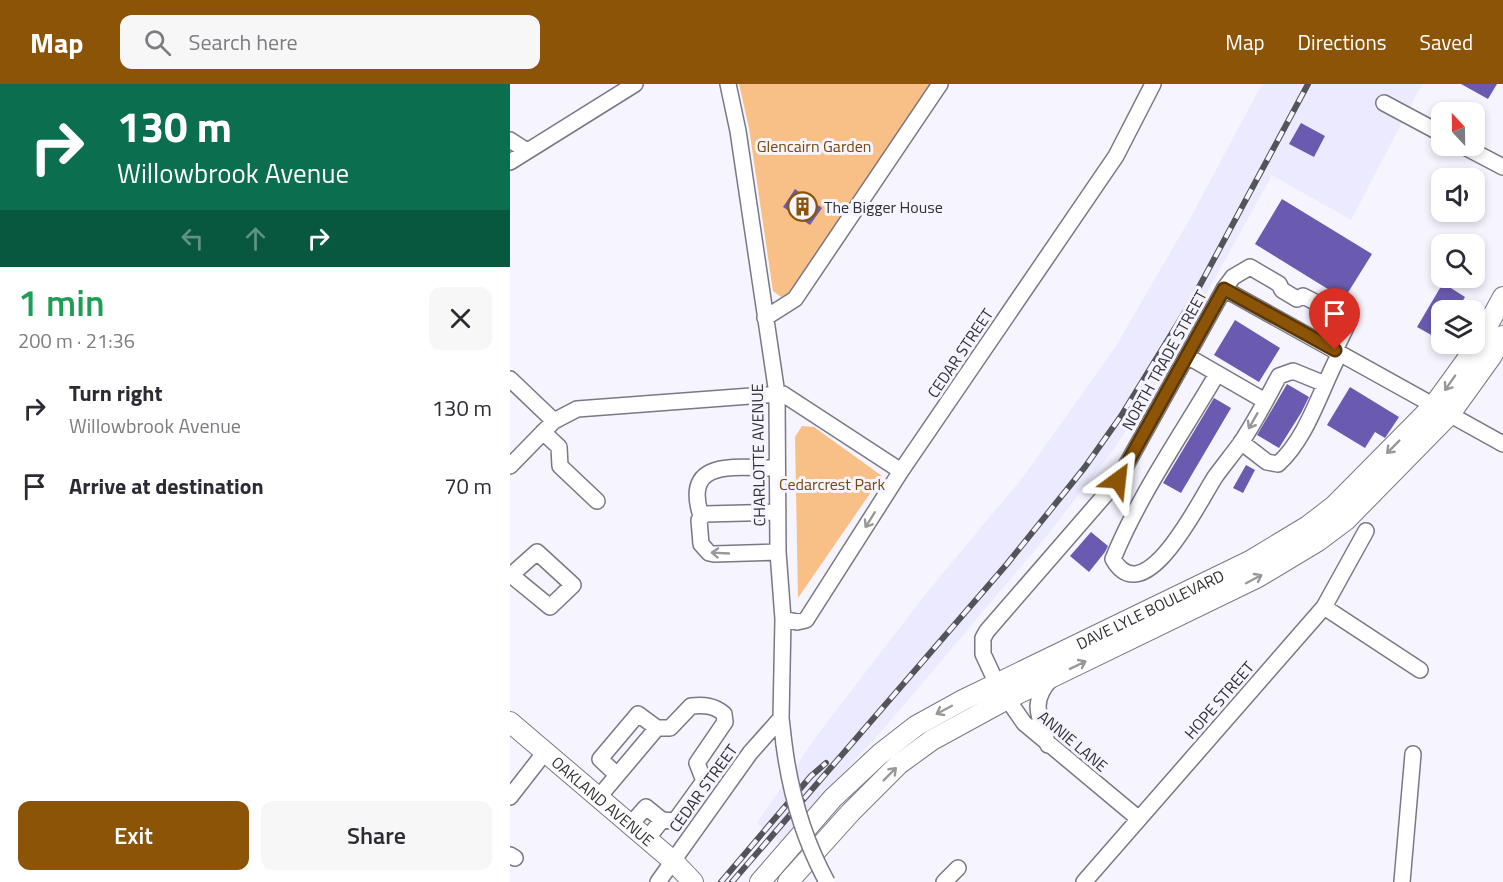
<!DOCTYPE html>
<meta charset="utf-8">
<style>
:root{--surface:#fff;--page:#f7f7f7;--text:#2b2b33;--muted:#7c7c81;--accent:#8b5406}
body{margin:0;font-family:"Titillium Web",sans-serif;background:var(--page);color:var(--text);height:100vh;display:flex;flex-direction:column;font-size:22px;white-space:nowrap}
*{box-sizing:border-box;margin:0}
p{font-size:20px;color:var(--muted)}
.icon{flex:none;width:33px;height:33px;fill:none;stroke:currentColor;stroke-width:2;stroke-linecap:round;stroke-linejoin:round}
.map{position:relative;flex:1;overflow:hidden}
.sheet{display:flex;flex-direction:column;background:var(--surface);width:510px}
.sheet>*{flex:none}
.hud{background:#0b6e4f;color:#fff;overflow:hidden}
.needle{width:39px;rotate:338deg}
.fabs{position:absolute;left:921px;top:18px;display:grid;gap:12px}
.fabs a{display:grid;place-items:center;width:54px;height:54px;border-radius:12px;background:var(--surface);box-shadow:0 3px 9px #0003;font-size:30px}
.pin{position:absolute;display:grid;place-items:center;width:51px;height:51px;color:#fff;margin:-62px -26px;border-radius:50% 50% 50% 0;rotate:-45deg;box-shadow:0 0 6px #0007}
.pin .icon{rotate:45deg}
.me{position:absolute;width:66px;margin:-33px;rotate:30deg;stroke-linejoin:round;filter:drop-shadow(0 0 4px #0008)}
.turn{display:flex;align-items:center;gap:21px;height:126px;padding:0 18px;font-size:27px}
.turn .icon{width:78px;height:78px;stroke-width:2.5}
.turn b{display:block;font-size:42px;line-height:51px}
.lanes{display:flex;align-items:center;height:57px;padding:0 18px;background:#0003;justify-content:center;gap:30px;direction:ltr}
.lanes .off{opacity:.35}
.round{display:grid;place-items:center;flex:none;width:63px;height:63px;border-radius:12px;background:var(--page)}
.summary{display:flex;align-items:center;justify-content:space-between;height:102px;padding:0 18px}
h1{font-size:36px;font-weight:600;line-height:45px;color:#1e9e55}
.cta{display:flex;gap:12px;margin-top:auto;padding:12px 18px}
.cta a{flex:1;height:69px;border-radius:12px;background:var(--accent);color:#fff;font-size:24px;font-weight:600;line-height:69px;text-align:center}
.cta a+a{background:var(--page);color:var(--text)}
ul{padding:0;list-style:none}
li{display:flex;align-items:center;gap:18px;height:78px;padding:0 18px}
li div{flex:1}
li b{display:block;font-size:22px}
li em{font-style:normal}
header{display:flex;align-items:center;gap:36px;box-sizing:border-box;height:84px;padding:0 30px;background:var(--accent);color:#fff}
header strong{font-size:28px}
nav{display:flex;gap:33px;margin-inline-start:auto;font-size:21px}
.search{width:420px;height:54px;background:var(--page);display:flex;align-items:center;gap:15px;box-sizing:border-box;padding:0 21px;border-radius:12px;color:var(--muted);font-size:22px}
main{display:flex;flex:1;min-height:0}
.map>svg:first-child{display:block}
</style>
<header>
<strong>Map</strong>
<div class="search"><svg class="icon" aria-label="search" viewBox="0 0 24 24"><circle cx="10" cy="10" r="6"/><path d="M15 15l6 6"/></svg>Search here</div>
<nav><a>Map</a><a>Directions</a><a>Saved</a></nav>
</header>
<main>
<section class="sheet">
<div class="hud">
<div class="turn"><svg class="icon" aria-label="right" viewBox="0 0 24 24"><path d="M7 20v-9h11M14 6l5 5-5 5"/></svg><div><b>130 m</b>Willowbrook Avenue</div></div>
<div class="lanes"><svg class="icon off" aria-label="left" viewBox="0 0 24 24"><path d="M17 20v-9H6M10 6l-5 5 5 5"/></svg><svg class="icon off" aria-label="ahead" viewBox="0 0 24 24"><path d="M12 20V5M6 11l6-6 6 6"/></svg><svg class="icon" aria-label="right" viewBox="0 0 24 24"><path d="M7 20v-9h11M14 6l5 5-5 5"/></svg></div>
</div>
<div class="summary"><div><h1>1 min</h1><p>200 m · 21:36</p></div><a class="round"><svg class="icon" aria-label="close" viewBox="0 0 24 24"><path d="M6 6l12 12M18 6L6 18"/></svg></a></div>
<ul>
<li><svg class="icon" aria-label="right" viewBox="0 0 24 24"><path d="M7 20v-9h11M14 6l5 5-5 5"/></svg><div><b>Turn right</b><p>Willowbrook Avenue</p></div><em>130 m</em></li>
<li><svg class="icon" aria-label="arrive" viewBox="0 0 24 24"><path d="M6 21V4h12l-3 4 3 4H6"/></svg><div><b>Arrive at destination</b></div><em>70 m</em></li>
</ul>
<div class="cta"><a>Exit</a><a>Share</a></div>
</section>
<div class="map">
<svg width="993" height="798" viewBox="0 0 993 798">
<rect width="100%" height="100%" fill="#f5f4ff"/>
<!-- built -->
<path fill="#ebeafe" d="M 752,0 L 912,0 L 841,136 L 762,91 L 649,295 L 606,362 L 535,454 L 376,642 L 269,759 L 247,739 L 308,650 L 418,507 L 514,392 L 606,262 L 682,131 Z"/>
<!-- green -->
<path fill="#f8bf86" d="M 229,0 L 421,0 L 280,209 L 271,213 L 263,207 L 239,44 Z
M 292,342 L 304,343 L 372,392 L 288,514 L 285,353 Z"/>
<!-- building -->
<path fill="#6b5bb0" d="M 951,0 L 987,0 L 978,15 Z
M 791,39 L 815,52 L 804,73 L 779,60 Z
M 285,105 L 312,124 L 300,141 L 273,123 Z
M 772,115 L 862,170 L 834,215 L 745,160 Z
M 933,199 L 955,213 L 947,226 L 932,226 L 932,257 L 907,243 Z
M 725,236 L 770,264 L 749,298 L 704,271 Z
M 777,300 L 799,313 L 791,329 L 769,364 L 747,351 Z
M 840,303 L 889,333 L 875,354 L 865,348 L 855,364 L 817,341 Z
M 704,314 L 721,324 L 671,409 L 653,399 Z
M 736,381 L 745,386 L 733,409 L 723,404 Z
M 581,448 L 598,462 L 595,468 L 579,488 L 560,472 Z"/>
<g fill="none" stroke-linecap="round" stroke-linejoin="round">
<defs>
<path id="minor" d="M 218,0 L 228,47 L 267,310 L 268,468 L 273,535 L 271,634 L 274,660
M 874,19 L 932,50
M 0,56 L 17,67
M 953,62 L 993,83
M 0,78 L 125,0
M 714,205 L 993,360
M 255,234 L 285,215 L 430,0
M 677,272 L 755,317
M 707,290 C 672,350 629,411 603,475 C 635,531 691,414 705,393 C 713,382 722,371 730,360 C 745,338 757,314 769,292 L 783,287 L 815,300
M 0,295 L 44,337
M 33,348 L 49,363 L 50,382 L 87,417
M 731,358 L 757,378 L 768,380 C 798,353 811,304 830,269
M 0,382 L 44,337 L 67,325 L 267,310 L 273,310 L 391,387
M 268,428 L 195,430 L 189,436 L 191,460 L 199,469 L 204,470 L 268,468
M 191,432 C 172,373 227,384 267,384
M 0,492 L 27,468 L 63,501 L 40,523 L 1,491
M 814,523 L 910,586
M 273,535 L 287,538 L 296,536 L 391,387 L 606,72 L 643,0
M 538,661 C 530,634 519,618 541,595
M 107,691 L 90,675 L 128,630 L 147,644
M 0,713 L 35,668
M 88,714 L 147,644 L 160,644 L 181,622 C 194,621 204,621 214,630 L 215,638 L 187,679 L 194,697 L 165,737 L 152,736
M 629,735 L 514,639 L 487,600 L 473,570 L 473,554 L 477,547 L 608,396 L 714,205 L 723,193 L 740,183 L 769,200 L 772,206 L 787,215 L 793,212 L 837,234 L 838,239 L 825,266
M 120,741 L 136,723 L 152,736 L 137,755
M 0,771 L 5,774
M 148,798 L 240,669 L 271,634
M 434,798 L 448,784
M 574,798 L 814,523 L 856,447
M 892,798 L 903,670"/>
<g id="major">
<path id="s1" d="M 0,638 L 163,777 L 183,798"/>
<path id="s2" d="M 250,798 L 323,714 L 370,670 L 406,642 L 453,616 L 740,477 L 798,442 L 824,422 L 924,321 L 966,263 L 993,213"/>
<path d="M 278,798 L 341,728 L 389,680 L 422,656 L 497,615 L 748,493 L 808,457 L 836,436 L 940,330 L 981,273 L 993,252"/>
</g>
</defs>
<!-- minor casing -->
<use href="#minor" stroke="#797884" stroke-width="18"/>
<!-- major casing -->
<use href="#major" stroke="#797884" stroke-width="22"/>
<!-- minor -->
<use href="#minor" stroke="#fff" stroke-width="15"/>
<!-- major -->
<use href="#major" stroke="#fff" stroke-width="20"/>
<defs>
<path id="rail" d="M 211,798 L 301,692 L 316,679
M 222,798 L 497,480 L 575,383 L 611,332 L 681,218 L 798,0"/>
</defs>
<!-- rail casing -->
<use href="#rail" stroke="#545359" stroke-width="6"/>
<!-- rail -->
<use href="#rail" stroke="#f5f4ff" stroke-width="4" stroke-dasharray="11" stroke-linecap="butt"/>
<defs>
<path id="minor-bridge" d="M 274,660 C 280,707 294,756 317,798"/>
</defs>
<!-- minor-bridge casing -->
<use href="#minor-bridge" stroke="#797884" stroke-width="18" stroke-linecap="butt"/>
<!-- minor-bridge -->
<use href="#minor-bridge" stroke="#fff" stroke-width="15"/>
</g>
<!-- one-way arrows -->
<defs><path id="oneway-shaft" d="M-6 0H5M1.5-3L5.5 0L1.5 3" fill="none" stroke-width="1.6" stroke-linecap="round" stroke-linejoin="round" transform="scale(1.5)"/></defs>
<g stroke="#98989a">
<use href="#oneway-shaft" transform="translate(940 299) rotate(125)"/>
<use href="#oneway-shaft" transform="translate(743 337) rotate(120)"/>
<use href="#oneway-shaft" transform="translate(883 363) rotate(135)"/>
<use href="#oneway-shaft" transform="translate(360 436) rotate(122)"/>
<use href="#oneway-shaft" transform="translate(210 469) rotate(-177)"/>
<use href="#oneway-shaft" transform="translate(744 495) rotate(-28)"/>
<use href="#oneway-shaft" transform="translate(568 581) rotate(-26)"/>
<use href="#oneway-shaft" transform="translate(434 626) rotate(152)"/>
<use href="#oneway-shaft" transform="translate(380 690) rotate(-45)"/>
</g>
<g fill="none" stroke-linecap="round" stroke-linejoin="round">
<defs>
<path id="route" d="M 608,396 L 714,205 L 825,266"/>
</defs>
<!-- route casing -->
<use href="#route" stroke="#5a3704" stroke-width="15"/>
<!-- route -->
<use href="#route" stroke="#8b5406" stroke-width="10"/>
</g>
<!-- icons -->
<defs>
<symbol id="building-ring" viewBox="-11 -11 22 22"><circle r="9.5" fill="#f5f4ff" stroke="#8b5406" stroke-width="1.5"/><path d="M-4-6H4V6H1V3H-1V6H-4ZM-2.5-4.3h1.7v1.8h-1.7ZM.8-4.3h1.7v1.8H.8ZM-2.5-1h1.7V.8h-1.7ZM.8-1h1.7V.8H.8Z" fill="#8b5406"/></symbol>
</defs>
<g fill-rule="evenodd">
<use href="#building-ring" x="276" y="106" width="33" height="33"/>
</g>
<g text-anchor="middle" stroke-width="6" stroke-linejoin="round" paint-order="stroke">
<!-- park labels -->
<g font-size="16" fill="#784909" stroke="#f5f4ff">
<text x="304" y="68">Glencairn Garden</text>
<text x="322" y="406">Cedarcrest Park</text>
</g>
<!-- poi labels -->
<g font-size="16" fill="#313035" stroke="#f5f4ff" text-anchor="start">
<text x="314" y="129">The Bigger House</text>
</g>
<!-- street labels -->
<g font-size="16" fill="#313035" stroke="#f5f4ff">
<text transform="translate(450 269) rotate(-56)" y="6">CEDAR STREET</text>
<text transform="translate(654 276) rotate(-61)" y="6">NORTH TRADE STREET</text>
<text transform="translate(248 371) rotate(-91)" y="6">CHARLOTTE AVENUE</text>
<text dy="6" stroke="none"><textPath href="#s2" startOffset="483">DAVE LYLE BOULEVARD</textPath></text>
<text transform="translate(709 616) rotate(-49)" y="6">HOPE STREET</text>
<text transform="translate(563 657) rotate(40)" y="6">ANNIE LANE</text>
<text transform="translate(193 704) rotate(-54)" y="6">CEDAR STREET</text>
<text dy="6" stroke="none"><textPath href="#s1" startOffset="122">OAKLAND AVENUE</textPath></text>
</g>
</g>
</svg>
<div class="fabs">
<a><svg class="needle" viewBox="-14 -14 28 28"><path d="M0-13l5 13h-10z" fill="#e53935"/><path d="M0 13l5-13h-10z" fill="#7c7c81"/></svg></a>
<a><svg class="icon" aria-label="sound" viewBox="0 0 24 24"><path d="M4 9h4l5-4v14l-5-4H4zM17 9q2 3 0 6"/></svg></a>
<a><svg class="icon" aria-label="search" viewBox="0 0 24 24"><circle cx="10" cy="10" r="6"/><path d="M15 15l6 6"/></svg></a>
<a><svg class="icon" aria-label="layers" viewBox="0 0 24 24"><path d="M12 4l9 5-9 5-9-5zM3 14l9 5 9-5"/></svg></a>
</div>
<div class="pin" style="left:825px;top:266px;background:#d93025"><svg class="icon" aria-label="arrive" viewBox="0 0 24 24"><path d="M6 21V4h12l-3 4 3 4H6"/></svg></div>
<svg class="me" style="left:608px;top:396px" viewBox="-20 -20 40 40"><path d="M0-17L14 15 0 8-14 15z" fill="#8b5406" stroke="#fff" stroke-width="4"/></svg>
</div>
</main>
